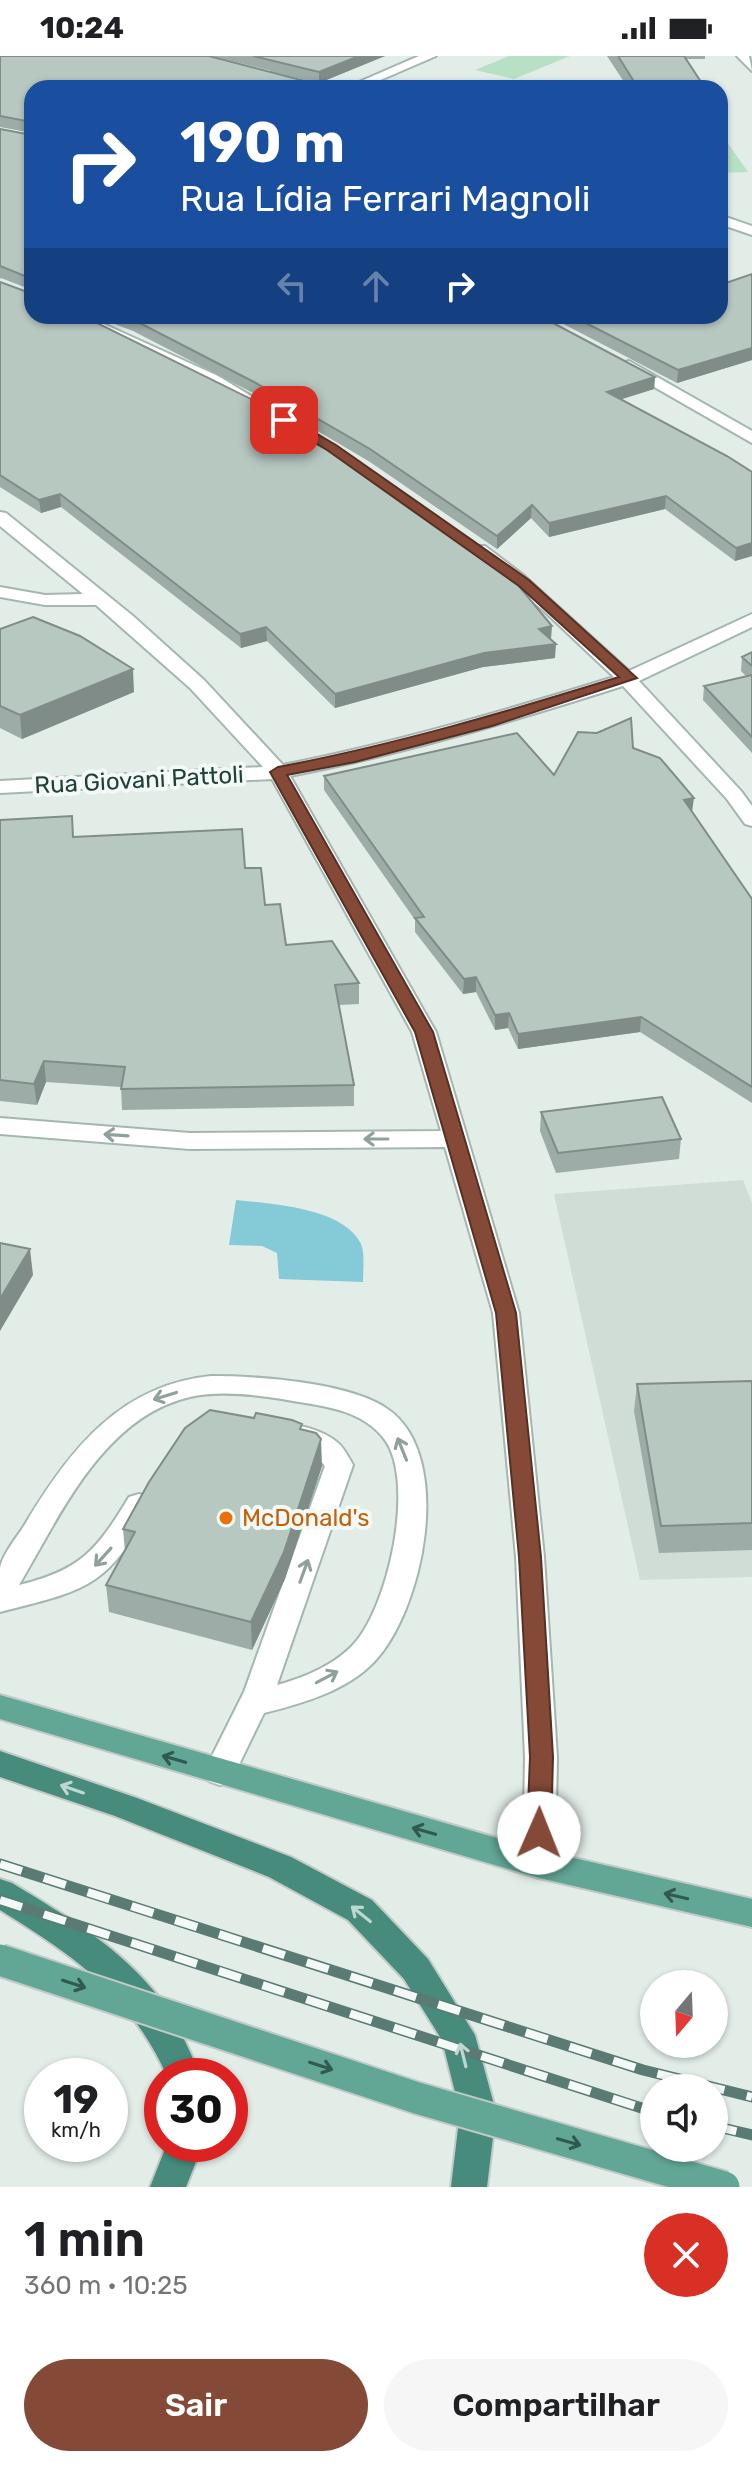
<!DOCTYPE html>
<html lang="pt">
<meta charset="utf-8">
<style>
:root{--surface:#fff;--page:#f6f6f6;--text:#202124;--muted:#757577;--accent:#844a37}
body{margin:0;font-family:Rubik,sans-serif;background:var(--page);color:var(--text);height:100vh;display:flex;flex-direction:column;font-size:30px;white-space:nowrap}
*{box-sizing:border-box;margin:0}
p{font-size:26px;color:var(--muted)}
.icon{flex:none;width:44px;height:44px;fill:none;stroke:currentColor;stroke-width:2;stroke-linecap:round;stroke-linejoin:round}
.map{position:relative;height:2131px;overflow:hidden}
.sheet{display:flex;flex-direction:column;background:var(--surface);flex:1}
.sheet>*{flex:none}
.banner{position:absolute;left:24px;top:24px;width:704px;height:244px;border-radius:24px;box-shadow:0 2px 6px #0004;background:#1a4fa0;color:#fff;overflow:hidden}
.needle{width:52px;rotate:199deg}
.fabs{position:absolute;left:640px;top:1914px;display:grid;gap:16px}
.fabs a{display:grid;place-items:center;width:88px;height:88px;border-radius:50%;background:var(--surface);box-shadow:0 2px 6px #0004;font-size:40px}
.speed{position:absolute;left:24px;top:2002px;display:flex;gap:16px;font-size:40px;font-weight:700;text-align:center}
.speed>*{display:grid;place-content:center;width:104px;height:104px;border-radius:50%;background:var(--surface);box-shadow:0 2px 6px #0004;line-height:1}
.speed small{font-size:20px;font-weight:400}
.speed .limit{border:12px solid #d22;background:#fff;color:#111}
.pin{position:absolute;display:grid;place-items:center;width:68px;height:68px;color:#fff;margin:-34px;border-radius:16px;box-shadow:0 4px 12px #0006}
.me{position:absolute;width:88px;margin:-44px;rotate:1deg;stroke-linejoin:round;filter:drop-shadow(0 0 6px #0008)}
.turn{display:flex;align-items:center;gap:28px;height:168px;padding:0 24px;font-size:36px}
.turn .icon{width:104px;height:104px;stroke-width:2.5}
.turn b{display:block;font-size:56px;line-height:68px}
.lanes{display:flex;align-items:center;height:76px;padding:0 24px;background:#0003;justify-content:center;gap:40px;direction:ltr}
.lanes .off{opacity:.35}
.round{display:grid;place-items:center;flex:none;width:84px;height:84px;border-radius:42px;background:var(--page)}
.headline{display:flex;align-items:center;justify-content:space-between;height:136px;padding:0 24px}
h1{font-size:48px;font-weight:600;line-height:60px}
.action{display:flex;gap:16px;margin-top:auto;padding:16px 24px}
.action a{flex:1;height:92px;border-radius:48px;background:var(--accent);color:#fff;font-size:32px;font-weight:600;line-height:92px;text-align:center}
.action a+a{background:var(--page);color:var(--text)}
.status{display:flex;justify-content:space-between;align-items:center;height:56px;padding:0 40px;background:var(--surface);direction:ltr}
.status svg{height:22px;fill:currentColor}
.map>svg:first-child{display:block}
</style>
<div class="status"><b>10:24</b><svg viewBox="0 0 49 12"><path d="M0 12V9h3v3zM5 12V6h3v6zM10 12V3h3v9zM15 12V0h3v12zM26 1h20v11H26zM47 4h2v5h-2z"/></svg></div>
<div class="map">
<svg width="752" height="2131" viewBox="0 0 752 2131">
<rect width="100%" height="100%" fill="#e2ede8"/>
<!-- built -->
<path fill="#d0ddd7" d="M 743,1124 L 752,1147 L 752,1521 L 640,1524 L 554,1138 Z"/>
<!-- green -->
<path fill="#b8e0c4" d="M 509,0 L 570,0 L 514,23 L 475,14 Z
M 720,76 L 748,116 L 720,117 Z"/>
<!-- water -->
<path fill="#85cad7" d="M 236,1144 C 272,1148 344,1152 361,1188 C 365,1198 363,1214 363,1226 L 279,1223 L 277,1197 L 262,1190 L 229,1189 Z"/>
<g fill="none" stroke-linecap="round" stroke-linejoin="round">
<defs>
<path id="service" d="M 211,1320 C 257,1320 351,1326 389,1354 C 455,1402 423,1555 374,1606 C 346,1635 301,1648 264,1657 L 231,1725 L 220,1729 L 209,1725 L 204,1716 L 244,1636 L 325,1410 C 313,1393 288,1394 278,1377 L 282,1370 C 297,1366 326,1376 338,1387 C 344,1392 349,1402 353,1409 L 277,1629 C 303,1622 332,1610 351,1591 C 388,1555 416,1427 385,1384 C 364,1355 326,1350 293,1345 C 260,1339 222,1334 190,1341 C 103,1361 60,1460 19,1529 C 81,1514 97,1494 129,1441 L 139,1438 L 149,1441 L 153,1448 C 106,1532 90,1533 0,1556 C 0,1542 0,1527 0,1513 C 2,1498 19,1479 27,1465 C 70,1393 121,1329 211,1320 Z"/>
<path id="minor" d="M 419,0 L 436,0 L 362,32 L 345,32 Z
M 737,0 L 749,0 L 752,15 Z
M 272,16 L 325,29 L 327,32 L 306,32 L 268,23 L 266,20 Z
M 720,159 L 752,170 L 752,179 L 720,168 Z
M 66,260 L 86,260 L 218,320 L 266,349 L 258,354 L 252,352 L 206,326 Z
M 629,305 L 752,375 L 752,387 L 623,313 L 623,307 Z
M 0,456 L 6,457 L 133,560 L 204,624 L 283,709 C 395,687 504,655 614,621 L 543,554 L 473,498 L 470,494 L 473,490 L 485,490 L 522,518 L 629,615 L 752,558 L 752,571 L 639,625 L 741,735 L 752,750 L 752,770 L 745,768 L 727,743 L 623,630 C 513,665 403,698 290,720 L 436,976 L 519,1257 L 544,1501 L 557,1701 L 555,1808 L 550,1818 L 539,1822 L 528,1818 L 523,1808 L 525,1701 L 516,1501 L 493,1257 L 445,1091 L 190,1093 L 0,1078 L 0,1062 L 190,1077 L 441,1075 L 412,976 L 272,723 L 0,737 L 0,725 L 263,711 L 190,632 L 96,549 L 45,549 L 0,541 L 0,531 L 45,539 L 83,538 L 0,470 Z"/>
<path id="primary" d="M 0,1639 L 539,1794 L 752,1843 L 752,1871 L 539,1822 L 0,1663 Z"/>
<path id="trunk" d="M 0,1695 L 137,1742 L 291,1801 L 372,1844 L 428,1903 L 475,1979 L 496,2056 L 487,2131 L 451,2131 L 460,2056 L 442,1984 L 404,1923 L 348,1864 L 269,1821 L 115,1760 L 0,1721 Z
M 0,1823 L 12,1827 C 66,1860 122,1892 161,1944 C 178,1967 189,1994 201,2020 L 167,2020 C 130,1938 74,1900 0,1854 Z
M 167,2088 L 203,2088 L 186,2131 L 150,2131 Z"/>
</defs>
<!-- service casing -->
<use href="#service" stroke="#a4b6b0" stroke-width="4"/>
<!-- minor casing -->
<use href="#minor" stroke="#a4b6b0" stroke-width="4"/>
<!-- primary casing -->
<use href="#primary" stroke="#c1cac7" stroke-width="4"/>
<!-- trunk casing -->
<use href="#trunk" stroke="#c1cac7" stroke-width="4"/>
<!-- service -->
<use href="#service" fill="#fff" fill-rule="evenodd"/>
<!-- minor -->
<use href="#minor" fill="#fff" fill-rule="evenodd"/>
<!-- primary -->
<use href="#primary" fill="#62a796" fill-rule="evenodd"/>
<!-- trunk -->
<use href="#trunk" fill="#468b7c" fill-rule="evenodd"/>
<defs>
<path id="rail" d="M 0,1808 L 643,2014 L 752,2041
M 0,1844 L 654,2056
M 714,2070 L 752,2079"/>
</defs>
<!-- rail casing -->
<use href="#rail" stroke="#5a7b73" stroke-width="11"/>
<!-- rail -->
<use href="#rail" stroke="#f2f9f6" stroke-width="8" stroke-dasharray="23" stroke-linecap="butt"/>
<defs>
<path id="primary-bridge" d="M 0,1904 L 417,2042 L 724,2131"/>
</defs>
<!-- primary-bridge casing -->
<use href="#primary-bridge" stroke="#c1cac7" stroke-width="35" stroke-linecap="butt"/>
<!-- primary-bridge -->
<use href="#primary-bridge" stroke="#62a796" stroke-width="31"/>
</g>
<!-- wall -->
<path fill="#9daca6" d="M 0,0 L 32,32 L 32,77 L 0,71 Z
M 212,0 L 385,0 L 319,27 Z
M 607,0 L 705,0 L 705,3 L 686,3 L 705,32 L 628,32 Z
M 0,73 L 32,79 L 32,234 L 1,222 L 0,223 Z
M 752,218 L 752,304 L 677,327 L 548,260 L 720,260 Z
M 0,226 L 32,260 L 540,260 L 655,321 L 654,333 L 622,343 L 752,416 L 752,500 L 735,505 L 665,453 L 549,481 L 531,462 L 497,493 L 370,406 L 255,338 L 133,275 L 99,262 L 83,260 L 551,583 L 555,602 L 483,611 L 335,652 L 267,585 L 241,592 L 61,451 L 41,457 L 0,431 Z
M 0,573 L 134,636 L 22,683 L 0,672 Z
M 752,596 L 752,697 L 703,644 L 704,630 L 746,620 L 741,615 L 742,601 Z
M 633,692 L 692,756 L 752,843 L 752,1047 L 640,976 L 518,993 L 508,972 L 495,974 L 476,936 L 463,938 L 415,876 L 415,864 L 324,734 L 324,720 L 554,719 Z
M 0,764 L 73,781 L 245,812 L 286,889 L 359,927 L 359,948 L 339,949 L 354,1029 L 354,1050 L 122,1054 L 121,1031 L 46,1026 L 37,1049 L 0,1045 Z
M 541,1056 L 681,1083 L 679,1103 L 556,1117 L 540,1075 Z
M 752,1325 L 752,1494 L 659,1497 L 634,1355 L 637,1328 Z
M 303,1374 L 322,1410 L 285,1523 L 252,1594 L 109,1556 L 106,1529 L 125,1496 L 123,1473 Z"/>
<!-- shaded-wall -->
<path fill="#808c87" d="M 359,0 L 385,0 L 319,27 L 319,16 Z
M 301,24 L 302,32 L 281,32 Z
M 752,292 L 752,304 L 677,327 L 678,314 Z
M 655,321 L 654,333 L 606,348 L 607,336 Z
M 60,438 L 61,451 L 41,457 L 39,444 Z
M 666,440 L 665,453 L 549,481 L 549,467 Z
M 532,449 L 531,462 L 497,493 L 497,480 Z
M 752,487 L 752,500 L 735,505 L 736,492 Z
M 552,570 L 551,583 L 539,573 Z
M 266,571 L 267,585 L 241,592 L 240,578 Z
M 556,588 L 555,602 L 483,611 L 335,652 L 335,638 L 484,597 Z
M 133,613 L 134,636 L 22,683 L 20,659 Z
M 694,742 L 692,756 L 684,744 Z
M 476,921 L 476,936 L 463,938 L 464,923 Z
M 509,957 L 508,972 L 495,974 L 495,959 Z
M 641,961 L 640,976 L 518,993 L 518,978 Z
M 44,1005 L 46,1026 L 37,1049 L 34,1028 Z
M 30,1193 L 33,1219 L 0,1275 L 0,1243 Z
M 321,1383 L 322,1410 L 285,1523 L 252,1594 L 251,1566 Z"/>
<!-- building -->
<path fill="#b7c8c1" stroke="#808c87" stroke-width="2" d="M 0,0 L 209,0 L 301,24 L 281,32 L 32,32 L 32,69 L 32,66 L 0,60 Z
M 253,0 L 359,0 L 319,16 Z
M 618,0 L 684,0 L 705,32 L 638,32 Z
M 0,73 L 32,79 L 32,223 L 0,210 Z
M 752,218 L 752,292 L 678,314 L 572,260 L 626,260 L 622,264 L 633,260 L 720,260 L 720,229 Z
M 0,226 L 30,237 L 32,235 L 32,260 L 83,260 L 257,346 L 349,401 L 438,461 L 503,511 L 552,570 L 539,573 L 556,588 L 484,597 L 335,638 L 266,571 L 240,578 L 60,438 L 39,444 L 0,419 Z
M 124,260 L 540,260 L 655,321 L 607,336 L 727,400 L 752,416 L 752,487 L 736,492 L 666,440 L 549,467 L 532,449 L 497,480 L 370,393 L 254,326 L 132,263 Z
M 33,561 L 80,580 L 133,613 L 20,659 L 0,650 L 0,573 Z
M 752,596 L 752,610 L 742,601 Z
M 752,619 L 752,681 L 704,630 Z
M 631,662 L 633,692 L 660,702 L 694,742 L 684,744 L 752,843 L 752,1031 L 641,961 L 518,978 L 509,957 L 495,959 L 476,921 L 464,923 L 415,862 L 424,861 L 324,720 L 517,677 L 554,719 L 578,676 L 597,677 Z
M 72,760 L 73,781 L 242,773 L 245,812 L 261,812 L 265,849 L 280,848 L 286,889 L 332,885 L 359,927 L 335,929 L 354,1029 L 121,1033 L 125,1011 L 44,1005 L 34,1028 L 0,1024 L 0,764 Z
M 662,1041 L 681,1083 L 558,1097 L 541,1056 Z
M 0,1187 L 30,1193 L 0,1243 Z
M 752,1325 L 752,1467 L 661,1470 L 637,1328 Z
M 210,1354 L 254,1362 L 256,1357 L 292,1364 L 302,1368 L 300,1373 L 316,1377 L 321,1383 L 284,1496 L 251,1566 L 106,1529 L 135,1476 L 123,1473 L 149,1426 L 185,1372 Z"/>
<!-- one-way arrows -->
<defs><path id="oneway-shaft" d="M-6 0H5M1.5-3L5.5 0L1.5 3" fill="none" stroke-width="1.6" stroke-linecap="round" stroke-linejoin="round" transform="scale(2)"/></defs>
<g stroke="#90a09c">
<use href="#oneway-shaft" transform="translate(116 1079) rotate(-176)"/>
<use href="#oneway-shaft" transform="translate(376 1083) rotate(180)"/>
<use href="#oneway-shaft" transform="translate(165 1340) rotate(163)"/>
<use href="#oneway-shaft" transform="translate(402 1393) rotate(-112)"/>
<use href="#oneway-shaft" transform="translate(103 1501) rotate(132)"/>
<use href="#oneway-shaft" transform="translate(304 1515) rotate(-70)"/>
<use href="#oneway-shaft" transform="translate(327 1621) rotate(-28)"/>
</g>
<g stroke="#305a50">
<use href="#oneway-shaft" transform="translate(174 1703) rotate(-164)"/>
<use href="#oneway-shaft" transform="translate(424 1775) rotate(-164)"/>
<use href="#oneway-shaft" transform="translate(676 1840) rotate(-167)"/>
<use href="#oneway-shaft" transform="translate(74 1928) rotate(18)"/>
<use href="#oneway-shaft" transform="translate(321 2010) rotate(18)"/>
<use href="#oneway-shaft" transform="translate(569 2086) rotate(16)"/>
</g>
<g stroke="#bed8d1">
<use href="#oneway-shaft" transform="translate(72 1733) rotate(-161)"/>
<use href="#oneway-shaft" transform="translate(361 1858) rotate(-141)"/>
<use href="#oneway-shaft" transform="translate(463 1999) rotate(-104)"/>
</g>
<!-- route -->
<path fill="#844a37" stroke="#563024" stroke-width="2" d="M 279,361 L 288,361 L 336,389 L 529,524 L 637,622 L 492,670 L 355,706 L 287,719 L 433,976 L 516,1257 L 541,1501 L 553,1701 L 551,1777 L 548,1784 L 539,1787 L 531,1784 L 527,1777 L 530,1701 L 519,1501 L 496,1257 L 415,976 L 270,716 L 278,711 C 394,689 506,656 619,621 L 519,530 L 327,394 L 279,366 Z"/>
<!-- markers -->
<circle fill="#e8710a" stroke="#f2f9f6" stroke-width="3" cx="226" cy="1462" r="8"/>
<g text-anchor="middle" stroke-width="8" stroke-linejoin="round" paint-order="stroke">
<!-- street labels -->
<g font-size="24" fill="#204038" stroke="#f2f9f6">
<text transform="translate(139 724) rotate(-3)" y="8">Rua Giovani Pattoli</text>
</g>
<!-- food labels -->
<g font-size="24" fill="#c56008" stroke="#f2f9f6" text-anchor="start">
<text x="242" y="1470">McDonald's</text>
</g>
</g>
</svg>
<div class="fabs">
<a><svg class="needle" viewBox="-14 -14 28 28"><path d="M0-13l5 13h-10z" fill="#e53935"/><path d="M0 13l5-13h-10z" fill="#757577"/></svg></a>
<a><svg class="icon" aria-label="sound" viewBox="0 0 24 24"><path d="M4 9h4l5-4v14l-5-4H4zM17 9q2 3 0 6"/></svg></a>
</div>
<div class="speed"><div>19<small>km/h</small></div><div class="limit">30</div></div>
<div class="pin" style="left:284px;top:364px;background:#d93025"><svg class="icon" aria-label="arrive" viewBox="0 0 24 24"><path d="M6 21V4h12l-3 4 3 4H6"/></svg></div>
<svg class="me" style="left:539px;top:1777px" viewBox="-20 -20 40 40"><circle r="19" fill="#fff"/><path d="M0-13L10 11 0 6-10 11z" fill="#844a37"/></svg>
<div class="banner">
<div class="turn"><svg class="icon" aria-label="right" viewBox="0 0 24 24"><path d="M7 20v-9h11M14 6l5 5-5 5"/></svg><div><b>190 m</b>Rua Lídia Ferrari Magnoli</div></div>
<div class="lanes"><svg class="icon off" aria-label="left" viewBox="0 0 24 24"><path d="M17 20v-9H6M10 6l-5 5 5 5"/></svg><svg class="icon off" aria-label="ahead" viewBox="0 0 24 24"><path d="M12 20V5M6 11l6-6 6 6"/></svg><svg class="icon" aria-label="right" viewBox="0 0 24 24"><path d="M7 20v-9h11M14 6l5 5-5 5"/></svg></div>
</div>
</div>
<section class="sheet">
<div class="headline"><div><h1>1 min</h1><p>360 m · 10:25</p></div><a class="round" style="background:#d93025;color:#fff"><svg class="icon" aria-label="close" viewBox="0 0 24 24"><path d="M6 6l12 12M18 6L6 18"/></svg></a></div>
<div class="action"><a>Sair</a><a>Compartilhar</a></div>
</section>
